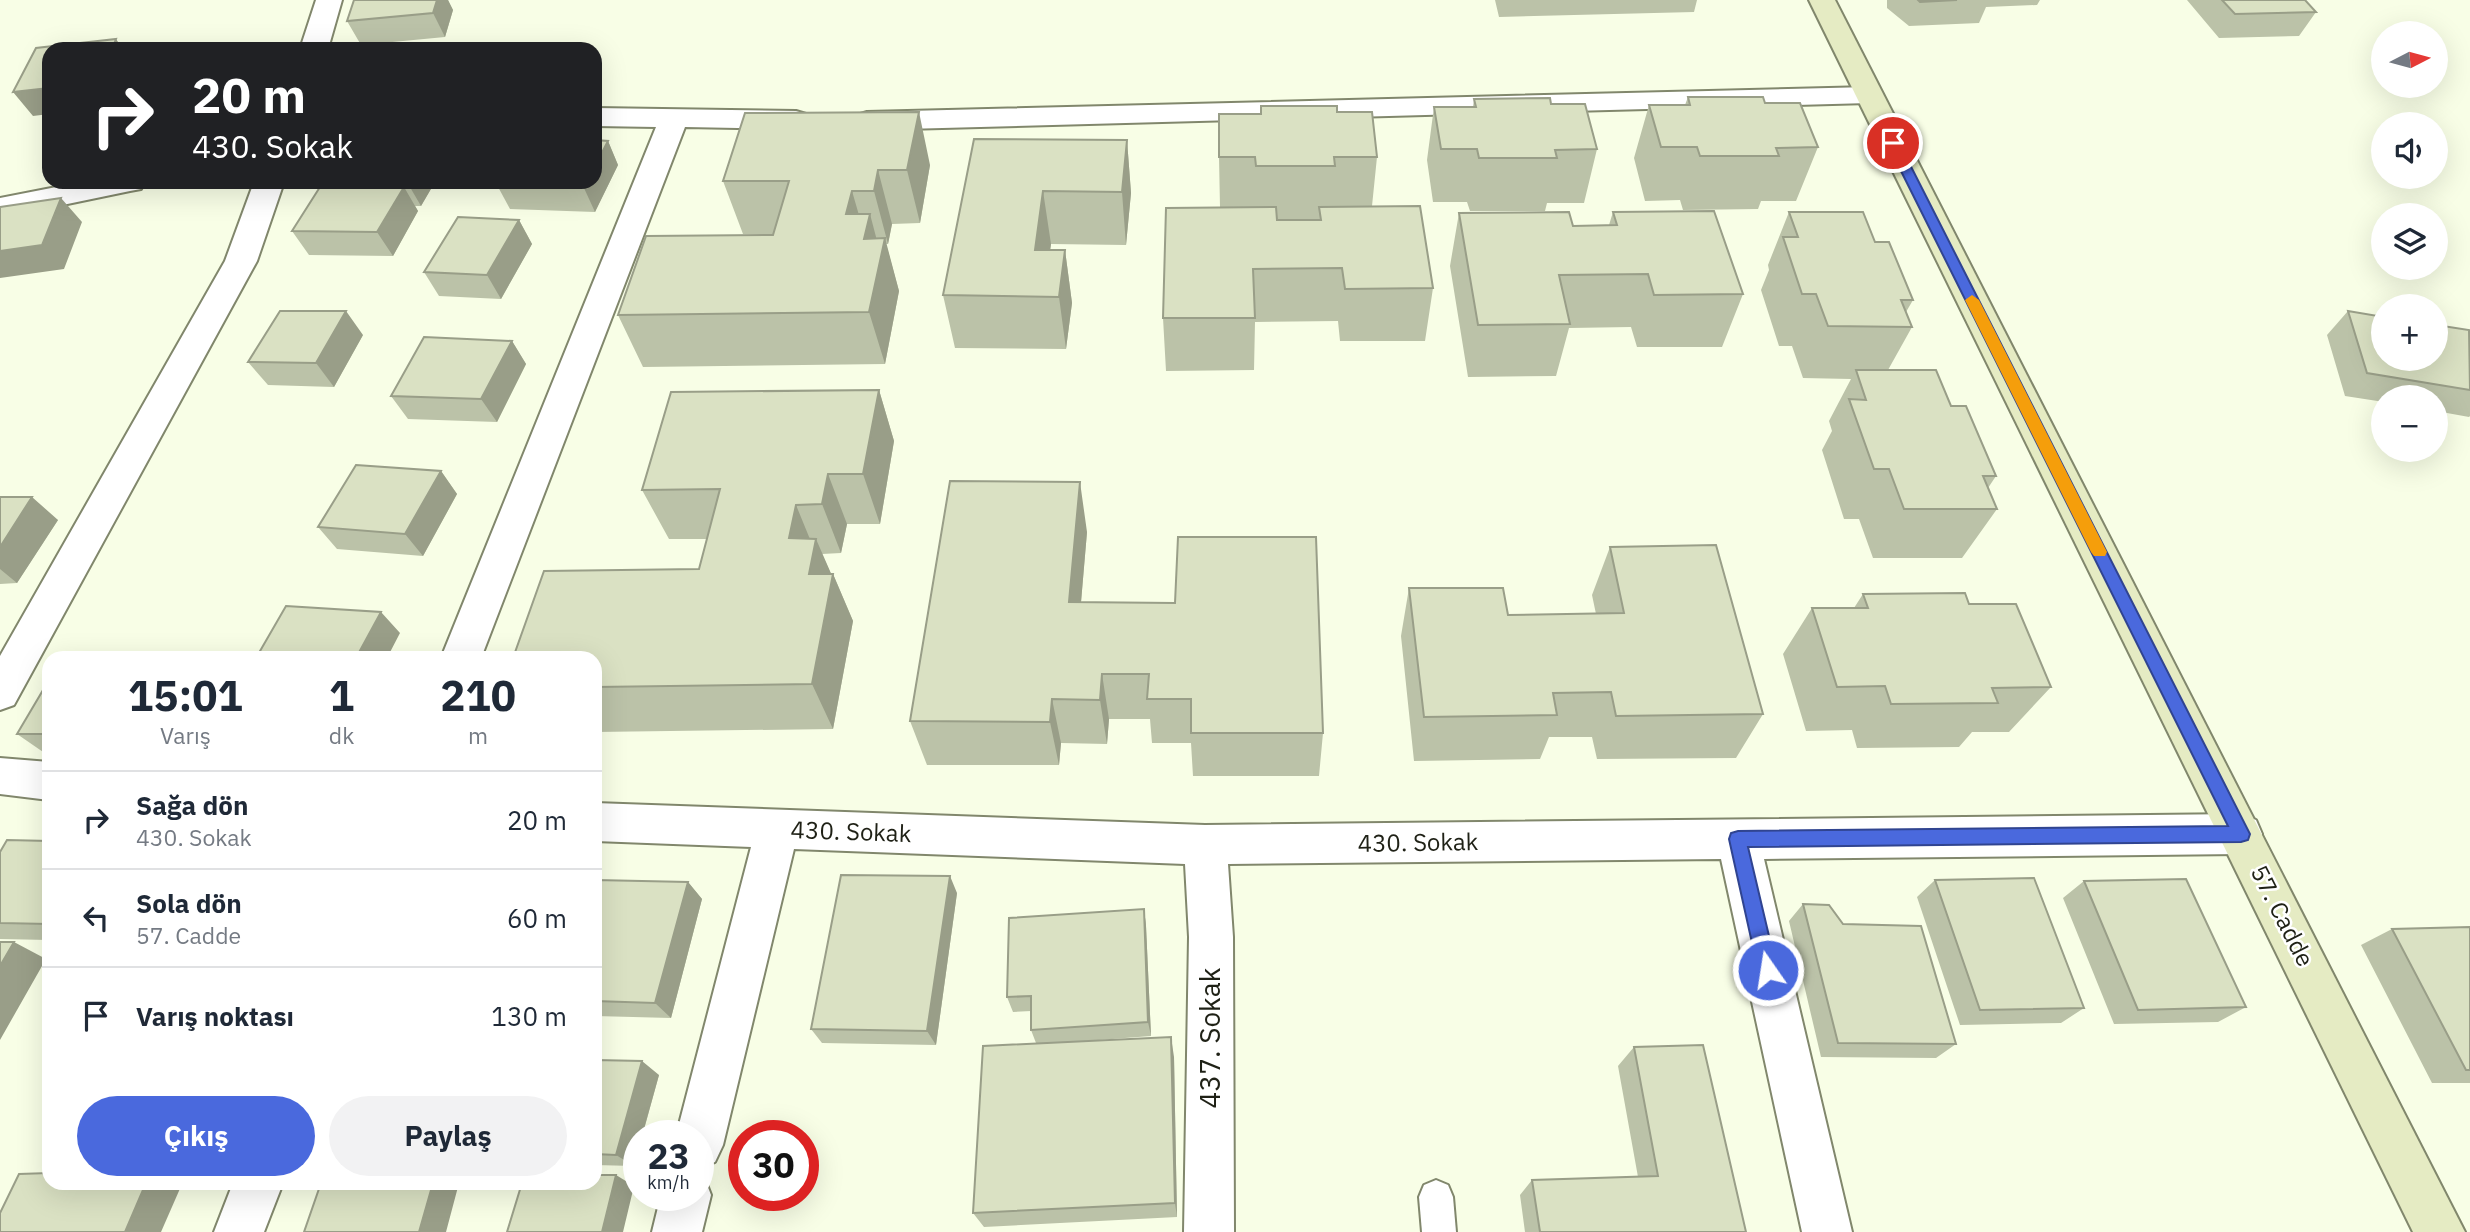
<!DOCTYPE html>
<html lang="tr">
<meta charset="utf-8">
<style>
:root{--surface:#fff;--page:#f2f2f3;--text:#1f2937;--muted:#747a83;--line:#e0e1e3;--accent:#4a69dd}
body{margin:0;font-family:"IBM Plex Sans",sans-serif;background:var(--page);color:var(--text);height:100vh;display:flex;flex-direction:column;font-size:26px;white-space:nowrap}
*{box-sizing:border-box;margin:0}
p{font-size:23px;color:var(--muted)}
.icon{flex:none;width:38px;height:38px;fill:none;stroke:currentColor;stroke-width:2;stroke-linecap:round;stroke-linejoin:round}
.map{position:relative;flex:1;overflow:hidden}
.drawer{position:absolute;left:42px;top:651px;width:560px;height:539px;display:flex;flex-direction:column;background:var(--surface);border-radius:21px;box-shadow:0 7px 28px #0002}
.drawer>*{flex:none}
.banner{position:absolute;left:42px;top:42px;width:560px;height:147px;border-radius:21px;box-shadow:0 7px 28px #0002;background:#202124;color:#fff;overflow:hidden}
.needle{width:46px;rotate:84deg}
.tools{position:absolute;left:2371px;top:21px;display:grid;gap:14px}
.tools a{display:grid;place-items:center;width:77px;height:77px;border-radius:50%;background:var(--surface);box-shadow:0 7px 28px #0002;font-size:35px}
.speed{position:absolute;left:623px;top:1120px;display:flex;gap:14px;font-size:35px;font-weight:700;text-align:center}
.speed>*{display:grid;place-content:center;width:91px;height:91px;border-radius:50%;background:var(--surface);box-shadow:0 7px 28px #0002;line-height:1}
.speed small{font-size:18px;font-weight:400}
.speed .limit{border:10px solid #d22;background:#fff;color:#111}
.pin{position:absolute;display:grid;place-items:center;width:60px;height:60px;color:#fff;margin:-30px;border:4px solid #fff;border-radius:50%;box-shadow:0 2px 7px #0007}
.me{position:absolute;width:77px;margin:-38px;rotate:347deg;stroke-linejoin:round;filter:drop-shadow(0 0 5px #0008)}
.turn{display:flex;align-items:center;gap:24px;height:147px;padding:0 35px;font-size:32px}
.turn .icon{width:91px;height:91px;stroke-width:2.5}
.turn b{display:block;font-size:49px;line-height:60px}
.eta{display:flex;justify-content:space-evenly;align-items:center;height:119px;text-align:center}
.eta b{font-size:42px;font-weight:800;line-height:49px}
.primary-button{display:flex;gap:14px;margin-top:auto;padding:14px 35px}
.primary-button a{flex:1;height:80px;border-radius:42px;background:var(--accent);color:#fff;font-size:28px;font-weight:800;line-height:80px;text-align:center}
.primary-button a+a{background:var(--page);color:var(--text)}
ul{padding:0;list-style:none}
li{display:flex;align-items:center;gap:21px;height:98px;padding:0 35px;border-top:2px solid var(--line)}
li div{flex:1}
li b{display:block;font-size:26px}
li em{font-style:normal}
.map>svg:first-child{display:block}
</style>
<div class="map">
<svg width="2470" height="1232" viewBox="0 0 2470 1232">
<rect width="100%" height="100%" fill="#f8fee6"/>
<g fill="none" stroke-linecap="round" stroke-linejoin="round">
<defs>
<path id="lane" d="M 1436,1180 L 1448,1185 L 1453,1197 L 1456,1232 L 1422,1232 L 1419,1197 L 1424,1185 Z"/>
<path id="street" d="M 316,0 L 342,0 L 328,49 L 300,49 Z
M 1869,87 L 1879,89 L 1883,95 L 1879,101 L 1869,103 L 867,130 L 857,127 L 853,121 L 857,115 L 867,112 Z
M 595,108 L 796,111 L 806,114 L 810,120 L 806,126 L 796,129 L 685,127 L 481,658 L 441,658 L 656,127 L 595,126 Z
M 82,182 L 145,182 L 141,189 L 130,191 L 0,218 L 0,198 Z
M 254,182 L 284,182 L 257,261 L 14,705 L 0,710 L 0,656 L 225,261 Z
M 0,758 L 49,762 L 49,800 L 0,794 Z
M 595,803 L 1205,825 L 2241,814 L 2256,820 L 2262,834 L 2256,848 L 2241,854 L 1764,859 L 1852,1232 L 1802,1232 L 1721,859 L 1228,864 L 1233,937 L 1234,1232 L 1184,1232 L 1189,937 L 1185,864 L 794,849 L 723,1145 L 715,1162 L 698,1169 L 698,1136 L 676,1136 L 751,847 L 595,841 Z
M 698,1175 L 704,1177 L 711,1195 L 702,1232 L 652,1232 L 661,1195 L 698,1195 Z
M 233,1183 L 283,1183 L 264,1232 L 214,1232 Z"/>
<path id="secondary" d="M 1809,0 L 1835,0 L 2465,1232 L 2413,1232 Z"/>
</defs>
<!-- lane casing -->
<use href="#lane" stroke="#81876c" stroke-width="4"/>
<!-- street casing -->
<use href="#street" stroke="#81876c" stroke-width="4"/>
<!-- secondary casing -->
<use href="#secondary" stroke="#81876c" stroke-width="4"/>
<!-- lane -->
<use href="#lane" fill="#fff" fill-rule="evenodd"/>
<!-- street -->
<use href="#street" fill="#fff" fill-rule="evenodd"/>
<!-- secondary -->
<use href="#secondary" fill="#e5ebc3" fill-rule="evenodd"/>
</g>
<!-- wall -->
<path fill="#bbc2a8" fill-rule="evenodd" d="M 354,0 L 448,0 L 453,10 L 445,37 L 361,45 L 347,21 Z
M 1495,0 L 1697,0 L 1694,12 L 1499,17 Z
M 1887,0 L 2040,0 L 2037,5 L 1986,7 L 1979,23 L 1909,26 L 1887,8 Z
M 2187,0 L 2305,0 L 2316,12 L 2299,36 L 2219,38 Z
M 1688,97 L 1765,103 L 1818,147 L 1796,201 L 1761,201 L 1758,209 L 1683,210 L 1680,200 L 1645,201 L 1634,158 L 1649,105 L 1685,105 Z
M 1474,99 L 1551,104 L 1597,149 L 1584,203 L 1547,203 L 1545,211 L 1470,211 L 1467,202 L 1433,202 L 1427,160 L 1434,107 L 1473,107 Z
M 1337,112 L 1377,157 L 1372,206 L 1433,288 L 1425,341 L 1340,341 L 1338,321 L 1255,322 L 1254,370 L 1166,371 L 1163,318 L 1220,207 L 1219,157 ZM 1277,219 L 1319,219 L 1277,220 Z
M 974,139 L 1127,140 L 1131,193 L 1126,245 L 1051,244 L 1050,250 L 1065,250 L 1072,303 L 1066,349 L 955,348 L 943,295 Z
M 608,141 L 618,165 L 595,212 L 510,209 L 497,185 Z
M 930,165 L 920,223 L 892,224 L 888,244 L 886,244 L 899,291 L 885,364 L 643,367 L 618,315 L 773,235 L 774,234 L 743,234 L 723,181 Z
M 341,182 L 435,182 L 421,206 L 415,206 L 418,211 L 393,256 L 309,255 L 292,231 L 344,187 Z
M 1613,212 L 1743,294 L 1722,347 L 1637,347 L 1631,327 L 1569,328 L 1556,376 L 1468,377 L 1450,266 L 1459,213 L 1573,226 L 1609,225 Z
M 1789,212 L 1913,300 L 1906,312 L 1912,327 L 1888,370 L 1951,406 L 1996,476 L 1988,488 L 1997,509 L 1962,558 L 1873,558 L 1859,519 L 1844,519 L 1822,450 L 1832,431 L 1829,421 L 1851,379 L 1803,378 L 1792,346 L 1779,346 L 1761,290 L 1769,270 L 1768,265 Z
M 519,220 L 532,244 L 501,299 L 439,296 L 424,272 Z
M 2348,311 L 2470,332 L 2470,416 L 2469,417 L 2436,411 L 2436,397 L 2384,397 L 2384,402 L 2345,396 L 2327,335 Z
M 363,335 L 334,387 L 268,385 L 248,362 Z
M 512,341 L 526,364 L 497,422 L 408,419 L 391,396 Z
M 879,390 L 894,441 L 880,524 L 847,524 L 841,553 L 822,554 L 831,574 L 833,574 L 853,621 L 833,729 L 595,732 L 595,658 L 699,569 L 707,539 L 669,539 L 642,490 Z
M 441,471 L 457,494 L 423,556 L 337,549 L 318,527 Z
M 0,497 L 58,520 L 17,583 L 0,584 Z
M 1087,532 L 1081,602 L 1323,733 L 1319,776 L 1193,776 L 1191,743 L 1152,743 L 1150,719 L 1109,719 L 1107,744 L 1061,743 L 1059,765 L 927,765 L 910,721 Z
M 1610,547 L 1763,714 L 1736,758 L 1597,759 L 1592,737 L 1549,737 L 1540,759 L 1414,761 L 1401,636 L 1409,588 L 1508,615 L 1596,614 L 1592,595 Z
M 1863,594 L 1969,604 L 2051,687 L 2009,732 L 1972,732 L 1959,747 L 1857,748 L 1852,730 L 1806,731 L 1783,654 L 1812,608 L 1854,608 Z
M 49,680 L 49,754 L 46,754 L 17,734 Z
M 49,841 L 49,940 L 0,939 L 0,852 Z
M 595,880 L 688,882 L 702,899 L 671,1018 L 595,1016 Z
M 1935,880 L 2084,1008 L 2061,1023 L 1960,1025 L 1917,897 Z
M 2084,881 L 2246,1007 L 2218,1022 L 2114,1024 L 2063,898 Z
M 957,893 L 936,1045 L 822,1043 L 811,1029 Z
M 1803,904 L 1843,924 L 1956,1044 L 1936,1058 L 1821,1057 L 1789,921 Z
M 1144,909 L 1146,926 L 1151,1036 L 1086,1041 L 1174,1057 L 1177,1217 L 984,1227 L 973,1213 L 1036,1043 L 1031,1030 L 1031,1011 L 1013,1012 L 1007,997 Z
M 2470,927 L 2470,1083 L 2432,1083 L 2361,945 L 2392,929 Z
M 1634,1047 L 1746,1232 L 1525,1232 L 1520,1195 L 1532,1180 L 1638,1177 L 1618,1066 Z
M 595,1060 L 659,1075 L 634,1166 L 595,1165 Z"/>
<!-- shaded-wall -->
<path fill="#999e88" d="M 437,0 L 448,0 L 453,10 L 445,37 L 433,13 Z
M 116,39 L 123,49 L 112,49 Z
M 49,88 L 49,114 L 33,116 L 13,92 Z
M 919,112 L 930,165 L 920,223 L 907,170 Z
M 1127,140 L 1131,193 L 1126,245 L 1122,192 Z
M 608,141 L 618,165 L 595,212 L 584,188 L 587,182 L 595,182 L 595,166 Z
M 878,170 L 892,224 L 888,244 L 874,191 Z
M 407,182 L 435,182 L 421,206 Z
M 404,187 L 418,211 L 393,256 L 377,232 Z
M 852,191 L 865,236 L 870,214 L 881,256 L 885,238 L 899,291 L 885,364 L 869,312 L 846,214 Z
M 1043,191 L 1051,244 L 1044,296 L 1035,250 Z
M 61,198 L 82,222 L 64,269 L 0,278 L 0,251 Z
M 519,220 L 532,244 L 501,299 L 487,275 Z
M 1065,250 L 1072,303 L 1066,349 L 1059,297 Z
M 346,311 L 363,335 L 334,387 L 316,363 Z
M 512,341 L 526,364 L 497,422 L 481,399 Z
M 879,390 L 894,441 L 880,524 L 863,474 Z
M 441,471 L 457,494 L 423,556 L 405,534 Z
M 828,474 L 847,524 L 841,553 L 822,504 Z
M 1080,482 L 1087,532 L 1077,649 L 1069,602 Z
M 32,497 L 58,520 L 17,583 L 0,569 L 0,547 Z
M 796,505 L 814,549 L 816,539 L 833,578 L 833,574 L 853,621 L 833,729 L 812,684 L 789,538 Z
M 381,612 L 400,633 L 387,658 L 356,658 Z
M 180,652 L 186,658 L 177,658 Z
M 1102,674 L 1109,719 L 1107,744 L 1100,700 Z
M 1052,699 L 1061,743 L 1059,765 L 1050,722 Z
M 950,876 L 957,893 L 936,1045 L 927,1031 Z
M 688,882 L 702,899 L 671,1018 L 655,1003 Z
M 1144,909 L 1146,926 L 1151,1036 L 1148,1022 Z
M 14,942 L 46,959 L 0,1040 L 0,966 Z
M 1171,1037 L 1174,1057 L 1177,1217 L 1175,1203 Z
M 642,1061 L 659,1075 L 642,1136 L 639,1136 L 639,1148 L 634,1166 L 616,1155 Z
M 616,1175 L 634,1186 L 623,1232 L 602,1232 Z
M 146,1183 L 179,1183 L 182,1184 L 161,1232 L 125,1232 Z
M 433,1183 L 459,1183 L 446,1232 L 419,1232 Z"/>
<!-- building -->
<path fill="#dae1c3" stroke="#999e88" stroke-width="2" d="M 354,0 L 437,0 L 433,13 L 347,21 Z
M 1918,0 L 1957,0 L 1920,2 Z
M 2222,0 L 2305,0 L 2316,12 L 2235,14 Z
M 116,39 L 112,49 L 49,49 L 49,88 L 13,92 L 36,48 Z
M 1688,97 L 1763,97 L 1765,103 L 1800,103 L 1818,147 L 1776,148 L 1779,156 L 1700,156 L 1697,147 L 1661,147 L 1649,105 L 1690,105 Z
M 1550,98 L 1551,104 L 1585,104 L 1597,149 L 1555,150 L 1557,158 L 1479,158 L 1477,149 L 1441,149 L 1434,107 L 1476,107 L 1474,99 Z
M 1261,106 L 1337,106 L 1337,112 L 1372,112 L 1377,157 L 1334,157 L 1335,166 L 1256,166 L 1255,157 L 1219,157 L 1219,114 L 1261,114 Z
M 919,112 L 907,170 L 878,170 L 874,191 L 852,191 L 846,214 L 870,214 L 864,239 L 885,238 L 869,312 L 618,315 L 646,236 L 773,235 L 789,181 L 723,181 L 745,113 Z
M 974,139 L 1127,140 L 1122,192 L 1043,191 L 1035,250 L 1065,250 L 1059,297 L 943,295 Z
M 595,140 L 608,141 L 595,166 Z
M 499,182 L 587,182 L 584,188 L 497,185 Z
M 320,187 L 404,187 L 377,232 L 292,231 Z
M 61,198 L 42,245 L 0,251 L 0,207 Z
M 1420,206 L 1433,288 L 1345,289 L 1342,268 L 1253,269 L 1255,318 L 1163,318 L 1166,208 L 1276,207 L 1277,220 L 1321,220 L 1319,207 Z
M 1714,211 L 1743,294 L 1654,295 L 1648,274 L 1559,275 L 1570,324 L 1478,325 L 1459,213 L 1569,212 L 1573,226 L 1617,225 L 1613,212 Z
M 1789,212 L 1863,212 L 1875,242 L 1889,242 L 1913,300 L 1901,300 L 1912,327 L 1828,326 L 1816,294 L 1802,294 L 1783,237 L 1798,237 Z
M 458,217 L 519,220 L 487,275 L 424,272 Z
M 280,311 L 346,311 L 316,363 L 248,362 Z
M 2348,311 L 2384,317 L 2384,359 L 2436,359 L 2436,325 L 2469,330 L 2470,390 L 2367,373 Z
M 424,337 L 512,341 L 481,399 L 391,396 Z
M 1856,370 L 1936,370 L 1951,406 L 1966,406 L 1996,476 L 1983,476 L 1997,509 L 1904,509 L 1889,469 L 1874,469 L 1849,399 L 1866,400 Z
M 879,390 L 863,474 L 828,474 L 822,504 L 796,505 L 789,538 L 816,539 L 809,574 L 833,574 L 812,684 L 595,687 L 595,658 L 513,658 L 544,571 L 699,569 L 720,489 L 642,490 L 671,392 Z
M 356,465 L 441,471 L 405,534 L 318,527 Z
M 950,481 L 1080,482 L 1069,602 L 1175,603 L 1178,537 L 1316,537 L 1323,733 L 1191,733 L 1191,699 L 1147,699 L 1149,674 L 1102,674 L 1100,700 L 1052,699 L 1050,722 L 910,721 Z
M 0,497 L 32,497 L 0,547 Z
M 1716,545 L 1763,714 L 1616,716 L 1611,692 L 1553,693 L 1557,715 L 1424,717 L 1409,588 L 1503,588 L 1508,615 L 1624,613 L 1610,547 Z
M 1965,593 L 1969,604 L 2016,604 L 2051,687 L 1992,688 L 1998,703 L 1891,704 L 1885,686 L 1837,687 L 1812,608 L 1868,608 L 1863,594 Z
M 286,606 L 381,612 L 356,658 L 256,658 Z
M 66,652 L 180,652 L 177,658 L 62,658 Z
M 49,680 L 49,734 L 17,734 Z
M 7,840 L 49,841 L 49,924 L 0,923 L 0,852 Z
M 841,875 L 950,876 L 927,1031 L 811,1029 Z
M 2034,878 L 2084,1008 L 1980,1010 L 1935,880 Z
M 2186,879 L 2246,1007 L 2138,1010 L 2084,881 Z
M 595,880 L 688,882 L 655,1003 L 595,1001 Z
M 1803,904 L 1829,905 L 1843,924 L 1921,926 L 1956,1044 L 1838,1043 Z
M 1144,909 L 1148,1022 L 1031,1030 L 1031,996 L 1007,997 L 1009,918 Z
M 2470,927 L 2470,1070 L 2466,1070 L 2392,929 Z
M 0,942 L 14,942 L 0,966 Z
M 1171,1037 L 1175,1203 L 973,1213 L 983,1046 Z
M 1703,1045 L 1746,1232 L 1540,1232 L 1532,1180 L 1658,1176 L 1634,1047 Z
M 595,1060 L 642,1061 L 616,1155 L 595,1154 Z
M 49,1173 L 49,1183 L 146,1183 L 125,1232 L 0,1232 L 0,1213 L 19,1174 Z
M 595,1175 L 616,1175 L 602,1232 L 507,1232 L 522,1183 L 595,1183 Z
M 321,1183 L 433,1183 L 419,1232 L 304,1232 Z"/>
<!-- route -->
<path fill="#4a69dd" stroke="#304490" stroke-width="2" d="M 1893,139 L 1899,143 L 2250,834 L 2248,840 L 2241,842 L 1748,847 L 1777,970 L 1774,976 L 1768,979 L 1761,976 L 1758,970 L 1729,839 L 1731,833 L 1738,831 L 2228,826 L 1887,143 Z"/>
<!-- slow -->
<path fill="#f59e0b" d="M 1972,295 L 1979,300 L 2107,552 L 2105,556 L 2094,556 L 2091,552 L 1965,300 Z"/>
<g text-anchor="middle" stroke-width="5" stroke-linejoin="round" paint-order="stroke">
<!-- street labels -->
<g font-size="24" fill="#1f2116" stroke="#fff">
<text transform="translate(851 832) rotate(2)" y="8">430. Sokak</text>
<text transform="translate(1418 843) rotate(-1)" y="8">430. Sokak</text>
<text transform="translate(2282 916) rotate(63)" y="8">57. Cadde</text>
</g>
<!-- near-street labels -->
<g font-size="28" fill="#1f2116" stroke="#fff">
<text transform="translate(1210 1038) rotate(-90)" y="10">437. Sokak</text>
</g>
</g>
</svg>
<div class="tools">
<a><svg class="needle" viewBox="-14 -14 28 28"><path d="M0-13l5 13h-10z" fill="#e53935"/><path d="M0 13l5-13h-10z" fill="#747a83"/></svg></a>
<a><svg class="icon" aria-label="sound" viewBox="0 0 24 24"><path d="M4 9h4l5-4v14l-5-4H4zM17 9q2 3 0 6"/></svg></a>
<a><svg class="icon" aria-label="layers" viewBox="0 0 24 24"><path d="M12 4l9 5-9 5-9-5zM3 14l9 5 9-5"/></svg></a>
<a>+</a>
<a>−</a>
</div>
<div class="speed"><div>23<small>km/h</small></div><div class="limit">30</div></div>
<div class="pin" style="left:1893px;top:143px;background:#d93025"><svg class="icon" aria-label="arrive" viewBox="0 0 24 24"><path d="M6 21V4h12l-3 4 3 4H6"/></svg></div>
<svg class="me" style="left:1768px;top:970px" viewBox="-20 -20 40 40"><circle r="17" fill="#4a69dd" stroke="#fff" stroke-width="3"/><path d="M0-11L8 9 0 5-8 9z" fill="#fff"/></svg>
<div class="banner">
<div class="turn"><svg class="icon" aria-label="right" viewBox="0 0 24 24"><path d="M7 20v-9h11M14 6l5 5-5 5"/></svg><div><b>20 m</b>430. Sokak</div></div>
</div>
<section class="drawer">
<div class="eta">
<div><b>15:01</b><p>Varış</p></div>
<div><b>1</b><p>dk</p></div>
<div><b>210</b><p>m</p></div>
</div>
<ul>
<li><svg class="icon" aria-label="right" viewBox="0 0 24 24"><path d="M7 20v-9h11M14 6l5 5-5 5"/></svg><div><b>Sağa dön</b><p>430. Sokak</p></div><em>20 m</em></li>
<li><svg class="icon" aria-label="left" viewBox="0 0 24 24"><path d="M17 20v-9H6M10 6l-5 5 5 5"/></svg><div><b>Sola dön</b><p>57. Cadde</p></div><em>60 m</em></li>
<li><svg class="icon" aria-label="arrive" viewBox="0 0 24 24"><path d="M6 21V4h12l-3 4 3 4H6"/></svg><div><b>Varış noktası</b></div><em>130 m</em></li>
</ul>
<div class="primary-button"><a>Çıkış</a><a>Paylaş</a></div>
</section>
</div>
